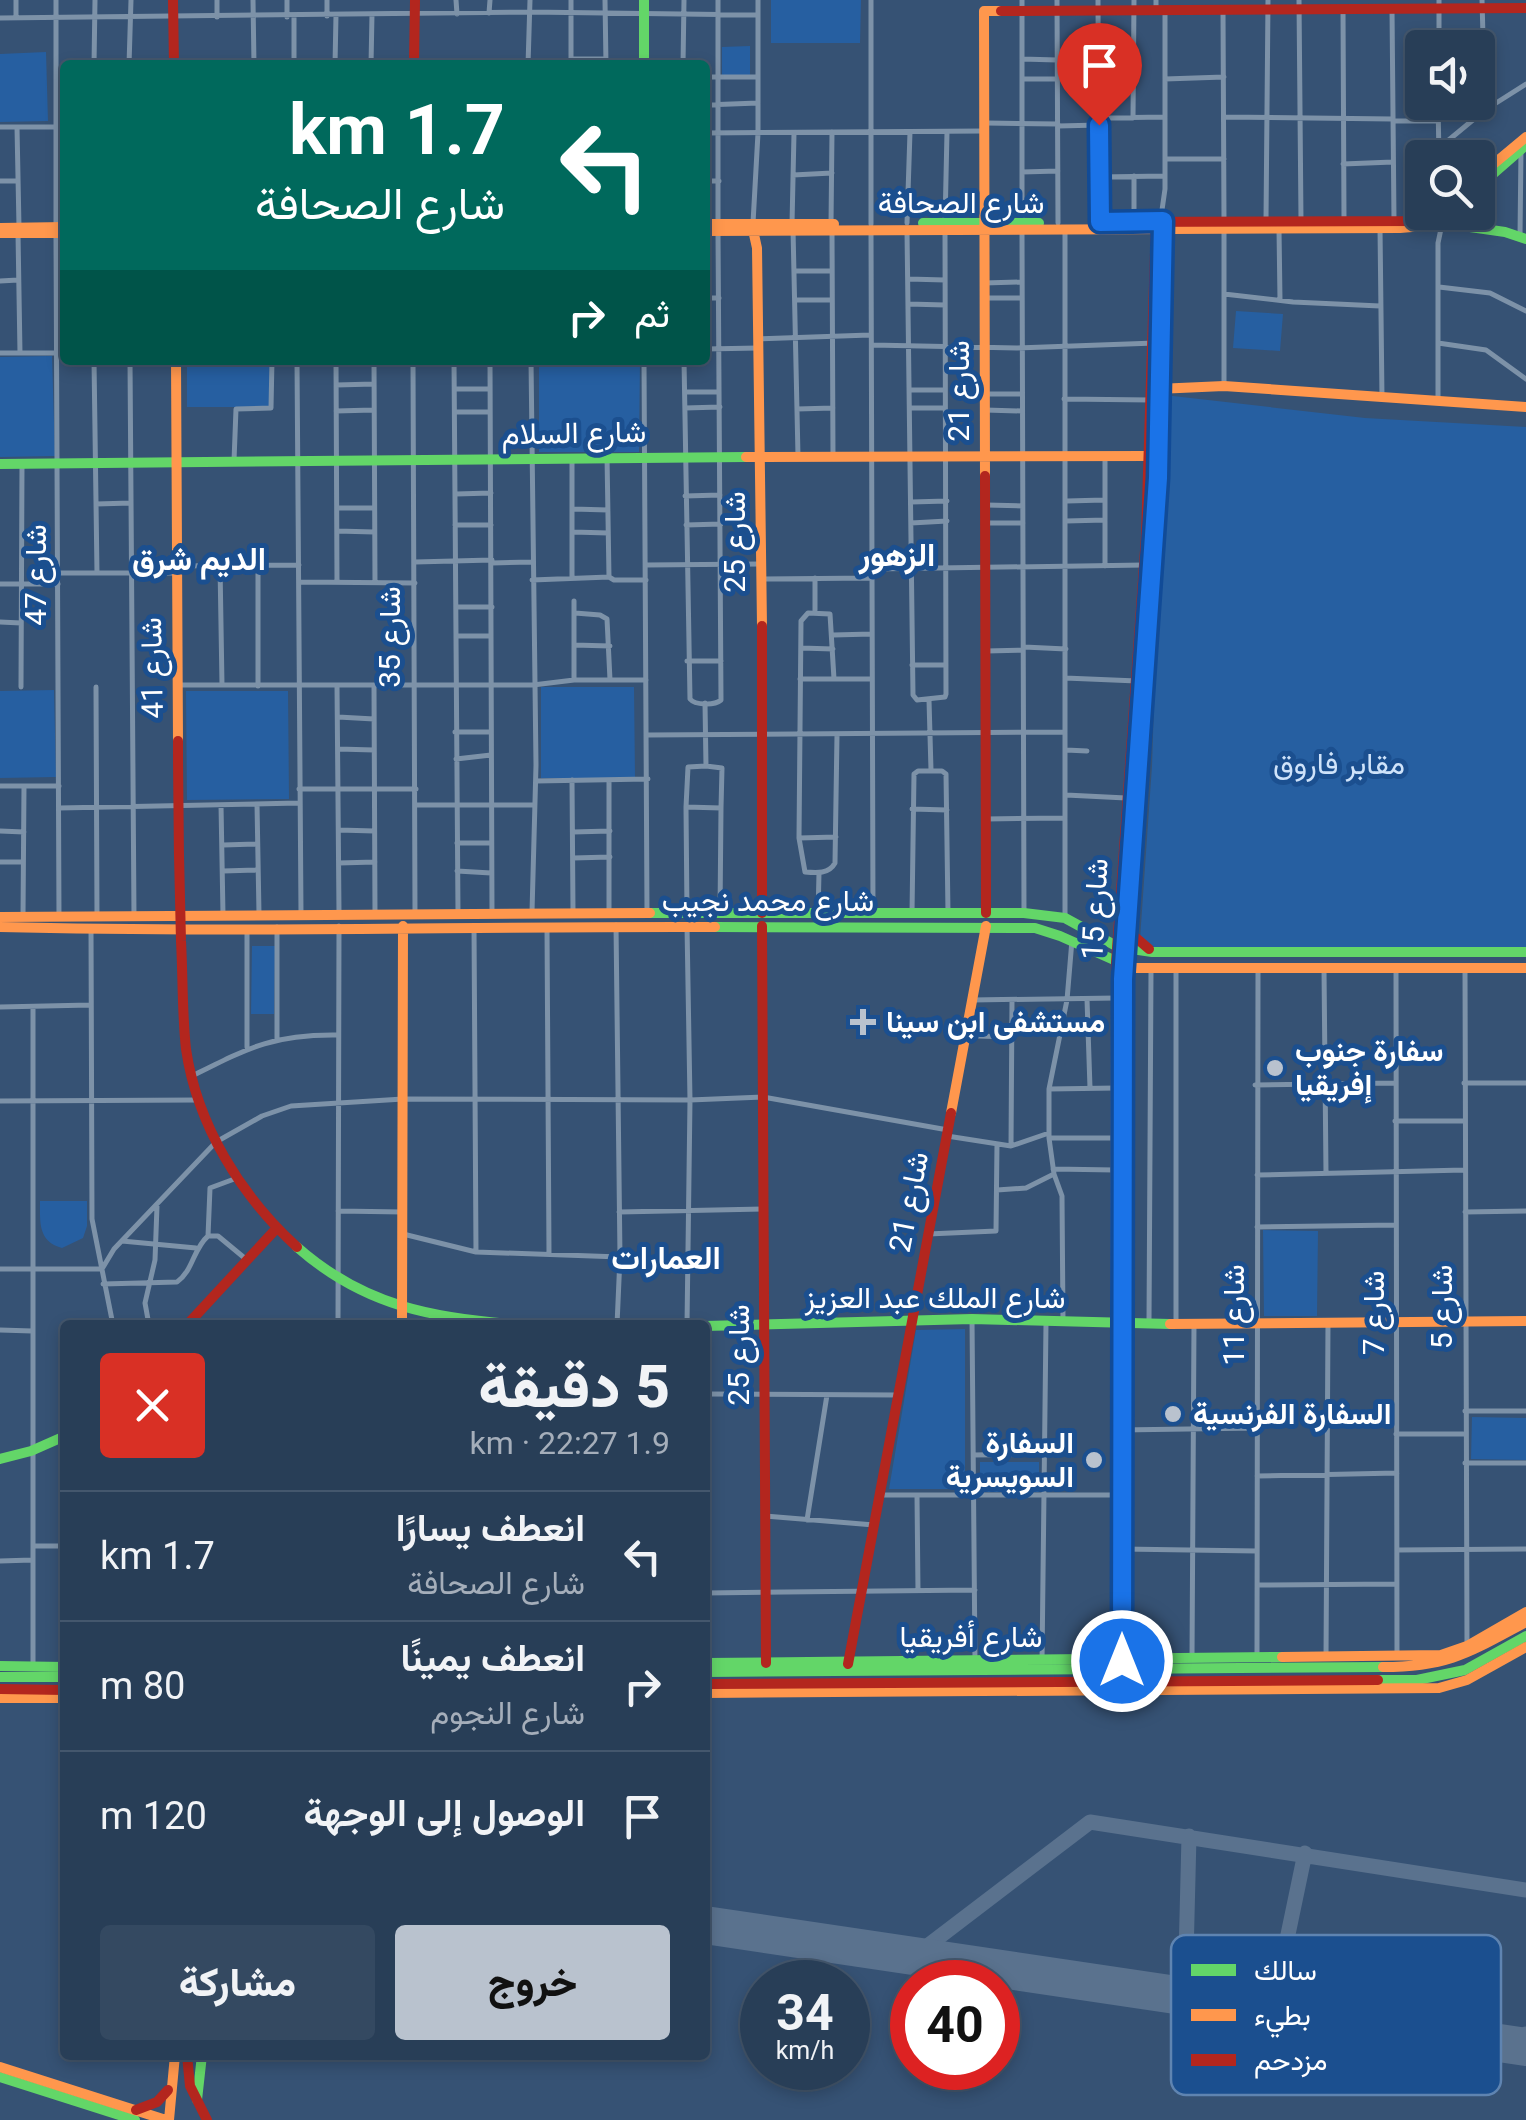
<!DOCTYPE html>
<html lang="ar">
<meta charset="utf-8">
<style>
:root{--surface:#283e57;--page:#344961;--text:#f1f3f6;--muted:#a5aeba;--line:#44576d;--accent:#b9c2ce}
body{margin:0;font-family:Roboto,Vazirmatn,sans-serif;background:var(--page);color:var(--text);direction:rtl;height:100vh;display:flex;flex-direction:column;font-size:38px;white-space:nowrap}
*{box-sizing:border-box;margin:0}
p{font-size:32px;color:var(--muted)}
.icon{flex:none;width:55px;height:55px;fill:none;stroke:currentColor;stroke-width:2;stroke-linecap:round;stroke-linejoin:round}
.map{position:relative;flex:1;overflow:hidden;direction:ltr}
.drawer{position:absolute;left:60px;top:1320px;width:650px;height:740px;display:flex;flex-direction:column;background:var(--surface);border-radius:10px;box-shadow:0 5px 15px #0003,0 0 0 2px var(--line);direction:rtl}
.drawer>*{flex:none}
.top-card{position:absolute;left:60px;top:60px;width:650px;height:305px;border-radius:10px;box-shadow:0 5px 15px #0003,0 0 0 2px var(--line);direction:rtl;background:#00695c;color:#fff;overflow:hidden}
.buttons{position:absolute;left:1405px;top:30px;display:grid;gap:20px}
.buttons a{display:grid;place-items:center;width:90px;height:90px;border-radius:10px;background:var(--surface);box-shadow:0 5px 15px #0003,0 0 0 2px var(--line);font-size:50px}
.speed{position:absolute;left:740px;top:1960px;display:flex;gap:20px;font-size:50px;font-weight:700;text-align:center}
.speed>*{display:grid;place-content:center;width:130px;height:130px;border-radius:50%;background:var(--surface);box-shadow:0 5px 15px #0003,0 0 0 2px var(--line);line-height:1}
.speed small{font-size:25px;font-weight:400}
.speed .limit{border:15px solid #d22;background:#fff;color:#111}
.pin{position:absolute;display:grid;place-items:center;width:85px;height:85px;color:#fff;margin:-102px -42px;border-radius:50% 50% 50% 0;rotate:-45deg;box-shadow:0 0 10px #0007}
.pin .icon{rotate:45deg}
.me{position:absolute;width:110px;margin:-55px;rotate:0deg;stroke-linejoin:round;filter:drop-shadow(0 0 8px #0008)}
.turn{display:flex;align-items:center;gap:35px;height:210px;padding:0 40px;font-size:45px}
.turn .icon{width:130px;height:130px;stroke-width:2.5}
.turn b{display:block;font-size:70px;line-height:85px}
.then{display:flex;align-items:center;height:95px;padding:0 40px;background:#0003;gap:20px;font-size:38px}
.round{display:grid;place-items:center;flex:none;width:105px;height:105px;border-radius:10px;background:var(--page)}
.overview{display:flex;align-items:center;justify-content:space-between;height:170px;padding:0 40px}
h1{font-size:60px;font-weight:800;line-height:75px}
.cta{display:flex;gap:20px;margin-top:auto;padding:20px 40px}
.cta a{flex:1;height:115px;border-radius:10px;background:var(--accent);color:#111;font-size:40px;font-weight:800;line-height:115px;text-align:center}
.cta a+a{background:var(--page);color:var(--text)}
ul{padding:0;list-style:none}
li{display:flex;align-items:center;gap:30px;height:130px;padding:0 40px;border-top:2px solid var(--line)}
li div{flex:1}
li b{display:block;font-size:38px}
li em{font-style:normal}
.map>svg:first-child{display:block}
</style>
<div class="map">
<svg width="1526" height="2120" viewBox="0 0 1526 2120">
<rect width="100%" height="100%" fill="#365274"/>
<!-- green -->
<path fill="#265fa1" d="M 771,0 L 861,0 L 860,43 L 771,43 Z
M 750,46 L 750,76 L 722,76 L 722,47 Z
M 46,52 L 48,121 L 0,122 L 0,54 Z
M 1236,311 L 1283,314 L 1280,351 L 1233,348 Z
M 52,356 L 55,456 L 0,457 L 0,357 Z
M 187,360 L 270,360 L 271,407 L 187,407 Z
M 539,360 L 640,360 L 639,452 L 539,452 Z
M 1164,395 L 1365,418 L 1526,427 L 1526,952 L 1159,950 L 1140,939 L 1152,766 Z
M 541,687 L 634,687 L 635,778 L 541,778 Z
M 54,690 L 56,777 L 0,778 L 0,691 Z
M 186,691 L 288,691 L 289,799 L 187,800 Z
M 252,946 L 275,946 L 274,1014 L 251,1014 Z
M 40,1201 L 87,1201 L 87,1226 L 83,1238 L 62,1248 C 38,1241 40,1223 40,1201 Z
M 1263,1230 L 1318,1231 L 1317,1316 L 1264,1316 Z
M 965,1329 L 965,1489 L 889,1489 L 916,1330 Z
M 1472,1417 L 1526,1418 L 1526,1460 L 1471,1459 Z
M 980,1462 L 1039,1462 L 1039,1492 L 980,1492 Z"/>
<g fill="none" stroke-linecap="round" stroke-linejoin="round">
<!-- taxiway -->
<path stroke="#5a728e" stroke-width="15" d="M 913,1957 L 1090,1822 L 1526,1890
M 1185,1998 L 1189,1836
M 1272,2011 L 1305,1853
M 1511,2045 L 1526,2034"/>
<!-- runway -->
<path stroke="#5a728e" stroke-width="38" d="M 705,1925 L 1526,2047"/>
<!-- street -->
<path stroke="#7d92a8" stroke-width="5" d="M 56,0 L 56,227
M 217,0 L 217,17
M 253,0 L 254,65
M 456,0 L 457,14
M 571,0 L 571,65
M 605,0 L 606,65
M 718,0 L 718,224
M 1057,0 L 1058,223
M 1098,0 L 1099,222
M 1156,0 L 1156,10
M 1299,0 L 1301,220
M 1439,0 L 1439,48
M 1482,0 L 1485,110
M 1343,9 L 1344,220
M 1392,9 L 1394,220
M 1223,10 L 1224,221
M 489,13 L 490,0
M 327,16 L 327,0
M 16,17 L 16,0
M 287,17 L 287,0
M 0,18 L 529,12 L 758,15
M 571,59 L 605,59
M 1022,59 L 1057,60
M 254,63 L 294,63
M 94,65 L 95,0
M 129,65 L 131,0
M 294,65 L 294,16
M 335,65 L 336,15
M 371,65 L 372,14
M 528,65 L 530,0
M 683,65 L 684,0
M 705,77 L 758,77
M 1022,79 L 1057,79
M 1165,79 L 1224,77
M 1438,102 L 1439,158
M 705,105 L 758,103
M 1225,117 L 1392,119
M 1099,118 L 1165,117
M 1133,118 L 1134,0
M 1393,121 L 1438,121
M 986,123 L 1058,124
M 1058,126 L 1099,125
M 0,127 L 55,127
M 17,127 L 19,227
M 705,133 L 983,131
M 1439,148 L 1485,110 L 1526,84
M 1165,159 L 1224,159
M 1343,164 L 1393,162
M 1022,172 L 1058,171
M 793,175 L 832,173
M 1099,177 L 1165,176
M 0,181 L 18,181
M 705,181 L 719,181
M 1156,220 L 1162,210 L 1165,189 L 1165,10
M 1266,220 L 1268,0
M 1134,221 L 1134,176
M 1022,222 L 1022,0
M 753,223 L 758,133 L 758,0
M 907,223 L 910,132
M 945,223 L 947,132
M 792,224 L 794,133
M 831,224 L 832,132
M 871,224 L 871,0
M 1380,228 L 1382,398
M 793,229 L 798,456
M 1279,229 L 1280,300
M 1224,230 L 1224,386
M 907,231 L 913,695 L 917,700 L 945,697 L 946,694 L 945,228
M 1022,231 L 1024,913
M 1065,231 L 1065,918
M 832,232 L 833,456
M 871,232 L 873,913
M 18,233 L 20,353
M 56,235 L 59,917
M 1520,236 L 1521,149
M 794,271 L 831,271
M 908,279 L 945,280
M 0,281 L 18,280
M 984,283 L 1021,282
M 1439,287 L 1490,293 L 1526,311
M 1224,294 L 1293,302 L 1380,306
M 705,298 L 719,298
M 984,298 L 1021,298
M 795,300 L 831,300
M 908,304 L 945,305
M 758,339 L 870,335
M 1438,343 L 1486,350 L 1526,379
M 872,345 L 1017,348 L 1155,343
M 705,349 L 758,348
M 0,353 L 65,353
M 94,360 L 97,573
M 130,360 L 134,917
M 297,360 L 301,914
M 336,360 L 337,582
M 374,360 L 375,583
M 413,360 L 415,913
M 454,360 L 458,913
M 490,360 L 492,912
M 531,360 L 536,765 L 532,912
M 644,360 L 647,912
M 684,360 L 690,699 C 695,705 714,706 721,700 L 718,232
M 336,385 L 374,384
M 455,389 L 490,389
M 909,390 L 945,390
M 685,392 L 719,392
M 985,394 L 1022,394
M 1064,399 L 1151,400
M 1438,401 L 1438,243 L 1442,224
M 685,408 L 720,407
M 910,408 L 945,408
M 797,409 L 833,408
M 985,410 L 1022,411
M 336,411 L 373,410
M 455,412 L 490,412
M 607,456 L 609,577 L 614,580 L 646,580
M 572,457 L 572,578
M 234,461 L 236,409 L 271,408 L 272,360
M 456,494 L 491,493
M 685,496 L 720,495
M 1067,501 L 1104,500
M 911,502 L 947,501
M 96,504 L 131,503
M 986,505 L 1023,506
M 337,508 L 374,508
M 573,509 L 608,510
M 1066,521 L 1105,520
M 911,523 L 947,521
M 986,523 L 1023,523
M 455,525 L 491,525
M 686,525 L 721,524
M 337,531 L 374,532
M 573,532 L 608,533
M 415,562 L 492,560
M 492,563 L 532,562
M 220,565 L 222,685
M 258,565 L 258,686
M 646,565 L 760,564
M 177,566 L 299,565
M 1105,566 L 1105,455
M 873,569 L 1144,565
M 59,573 L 176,573
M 815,578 L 815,610
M 760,579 L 872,578
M 532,580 L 609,577
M 299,582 L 415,583
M 0,584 L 58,584
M 456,607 L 492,607
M 575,613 L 600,615 L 607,619 L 610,680
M 0,622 L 21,623
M 833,635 L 872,634
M 456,636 L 491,636
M 574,645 L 610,646
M 1024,647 L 1066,649
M 801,648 L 833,649
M 986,651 L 1023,650
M 687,661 L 721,661
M 912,665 L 946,665
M 1065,678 L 1137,681
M 800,679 L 871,679
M 834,679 L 830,614 L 808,613 L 801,621 L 799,838 L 805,872 C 817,873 829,874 835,863 L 837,735
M 574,680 L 574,601
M 178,685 L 533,685 L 574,680 L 646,680
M 337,685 L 339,912
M 374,686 L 375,913
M 21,687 L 22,464
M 96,687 L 97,917
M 929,700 L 931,770
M 705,703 L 706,766 L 722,768 L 721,808 L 686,807 L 688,767 L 706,766
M 338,717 L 374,719
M 455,732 L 490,732
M 648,735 L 1065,732
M 338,749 L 374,750
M 1066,750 L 1087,751
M 456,759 L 491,755
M 572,780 L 573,912
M 609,780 L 609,911
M 536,781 L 648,779
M 0,786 L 59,786
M 299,789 L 416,789
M 1066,795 L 1126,798
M 257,804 L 259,914
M 221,805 L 223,915
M 417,805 L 534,805
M 686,807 L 687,913
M 59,808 L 299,803
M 912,809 L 947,810
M 986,819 L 1065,818
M 339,830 L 374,831
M 0,831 L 24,832
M 573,832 L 610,831
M 799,838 L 836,837
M 457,843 L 491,843
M 223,845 L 257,844
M 573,858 L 610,857
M 0,862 L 23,862
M 339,863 L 375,862
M 223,871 L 258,870
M 457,871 L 491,873
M 720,913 L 721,808
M 912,913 L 914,774 L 918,771 L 942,771 L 946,774 L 948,913
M 818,915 L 819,873
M 23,916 L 24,786
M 616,925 L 620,1257 L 617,1325
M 474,926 L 476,1252
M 547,927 L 549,1254
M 91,928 L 92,1219 L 113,1325
M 247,930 L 247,1047
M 1324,969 L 1326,1173
M 1396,969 L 1397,1656
M 1465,969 L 1467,1646
M 1087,999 L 1090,1088
M 972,1000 L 1116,998
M 0,1007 L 90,1005
M 33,1007 L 33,1666
M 978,1036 L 1012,1037
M 277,1039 L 277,927
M 192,1076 C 248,1048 273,1034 338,1035
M 1464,1083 L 1526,1083
M 1255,1085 L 1395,1083
M 1049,1089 L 1116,1088
M 0,1101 L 198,1100
M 1395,1121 L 1465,1121
M 947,1136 L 1011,1146 L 1049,1133
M 1049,1138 L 1116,1138
M 1011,1146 L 1012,1000
M 1053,1169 L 1115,1170
M 1257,1175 L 1464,1170
M 997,1190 L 1026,1188 L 1054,1174
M 338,1211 L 403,1212
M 619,1212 L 763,1209
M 1465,1212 L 1526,1211
M 1257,1227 L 1396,1225
M 403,1234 L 476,1252 L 620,1257
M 928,1234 L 996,1231 L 997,1144
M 208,1236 L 210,1188 L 237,1178
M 122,1241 L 196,1248
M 0,1269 L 102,1269 L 114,1249 L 216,1142 L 262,1116 L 291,1106 L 403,1099 L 690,1100 L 763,1097 L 948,1130
M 103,1284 L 177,1282 C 193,1271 193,1249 208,1236 L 218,1236 L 247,1260
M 972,1319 L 975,1661
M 1063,1321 L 1062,1196 L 1054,1174 L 1049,1138 L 1049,1089 L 1067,1000 L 1072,940
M 1149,1323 L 1151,971
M 1176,1323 L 1176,971
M 149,1325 L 145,1303 L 155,1260 L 157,1206
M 338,1325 L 339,926
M 687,1325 L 690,1100 L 687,926
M 0,1330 L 32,1331
M 705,1394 L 897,1395
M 1465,1411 L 1526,1411
M 1120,1430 L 1256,1428
M 1396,1434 L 1463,1434
M 973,1455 L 1045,1454
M 1465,1463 L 1526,1463
M 1257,1476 L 1397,1473
M 879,1495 L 1116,1495
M 917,1495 L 918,1591
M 765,1516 L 874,1525
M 807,1520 L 827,1395
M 33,1546 L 65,1546
M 1122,1549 L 1257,1551
M 1397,1550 L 1526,1549
M 0,1561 L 32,1560
M 1259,1585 L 1396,1584
M 705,1593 L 975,1590
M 1257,1658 L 1258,971
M 1326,1658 L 1328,1322
M 1192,1659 L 1194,1323
M 1042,1661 L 1046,1323"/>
<!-- fast -->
<path stroke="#63d668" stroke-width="10" d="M 644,0 L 644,65
M 1478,187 L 1526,145
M 923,223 L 1039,223
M 1442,223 L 1505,232 L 1526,239
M 0,464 L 746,457
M 650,913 L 1024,913 L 1065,918 L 1118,947 L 1152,952 L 1526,952
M 715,927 L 1035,928 L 1060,936 L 1132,968
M 297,1247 C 365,1307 436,1319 524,1325
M 705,1326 L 972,1319 L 1170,1324
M 0,1459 L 31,1451 L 65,1436
M 1121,1661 L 1122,1611
M 705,1663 L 1282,1657
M 0,1666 L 65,1667
M 705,1672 L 1383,1667
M 0,1677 L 65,1677
M 1378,1680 L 1417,1680 L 1465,1670 L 1526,1636
M 0,2077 L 135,2120
M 197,2100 L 202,2055"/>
<!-- slow -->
<path stroke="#ff974d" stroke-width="10" d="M 1478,177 L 1526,137
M 705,224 L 834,224
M 0,228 L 65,227
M 753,230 L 757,248 L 762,626
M 705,231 L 1400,228 L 1436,225 L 1452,212
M 0,233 L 65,233
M 176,360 L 178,741
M 1157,389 L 1224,386 L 1526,407
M 746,457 L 1150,456
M 985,476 L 984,11 L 1001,11
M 1136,798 L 1158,478 L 1163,221
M 0,917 L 650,913
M 0,927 C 238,933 476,926 715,927
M 1132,968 L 1526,968
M 951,1113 L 986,926
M 1170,1324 L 1526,1321
M 402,1325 L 403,926
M 1282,1657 L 1441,1655 L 1467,1646 L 1526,1612
M 1115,1661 L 1116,1005
M 1383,1667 C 1449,1667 1470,1652 1526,1622
M 705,1693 L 1439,1688 L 1467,1680 L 1526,1647
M 0,1698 L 65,1698
M 0,2067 L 166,2120
M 169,2120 L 175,2055"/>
<!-- jam -->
<path stroke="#b3261e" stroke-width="10" d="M 173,0 L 174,65
M 1001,11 L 1526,8
M 414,65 L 415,0
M 1108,222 L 1417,221 L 1441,212
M 985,476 L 986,913
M 178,741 C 178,807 179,874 181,941 C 183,977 182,1013 186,1049 C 197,1125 241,1196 297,1247
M 762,913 L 762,626
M 762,926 L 766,1663
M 1128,931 L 1149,949
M 1116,1005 L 1116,963 L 1146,536 L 1156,221
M 187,1325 L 275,1230
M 1122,1427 L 1123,979 L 1136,798
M 848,1664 L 951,1113
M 705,1684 L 1378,1680
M 0,1689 L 65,1690
M 187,2055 L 190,2086 L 207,2120
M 136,2110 L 157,2102 L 168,2090"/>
</g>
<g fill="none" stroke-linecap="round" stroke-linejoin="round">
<defs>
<path id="route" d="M 1099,125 L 1100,222 L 1163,221 L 1158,478 L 1123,979 L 1122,1661"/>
</defs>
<!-- route casing -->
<use href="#route" stroke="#114b97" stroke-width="25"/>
<!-- route -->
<use href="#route" stroke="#1a73e8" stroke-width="18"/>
</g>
<!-- markers -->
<g fill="#b9c2ce" stroke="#1b4f8f" stroke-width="4">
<path d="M858 1007h10v10h10v10h-10v10h-10v-10h-10v-10h10z"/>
<circle cx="1275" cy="1068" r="10"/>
<circle cx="1173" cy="1414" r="10"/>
<circle cx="1094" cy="1460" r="10"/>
</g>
<g text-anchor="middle" stroke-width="10" stroke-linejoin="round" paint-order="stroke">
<!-- street labels -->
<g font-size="30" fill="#fff" stroke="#1b4f8f">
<text x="961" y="213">شارع الصحافة</text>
<text transform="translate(959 391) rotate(-90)" y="10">شارع 21</text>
<text transform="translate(574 433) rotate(-1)" y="10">شارع السلام</text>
<text transform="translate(735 542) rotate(-90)" y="10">شارع 25</text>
<text transform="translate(36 575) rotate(-90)" y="10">شارع 47</text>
<text transform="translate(390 637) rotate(-90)" y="10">شارع 35</text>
<text transform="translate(152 668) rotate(-91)" y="10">شارع 41</text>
<text x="768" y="911">شارع محمد نجيب</text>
<text transform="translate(1095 909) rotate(-87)" y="10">شارع 15</text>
<text transform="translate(909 1202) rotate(-79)" y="10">شارع 21</text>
<text x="935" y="1308">شارع الملك عبد العزيز</text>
<text transform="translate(1442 1307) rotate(-90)" y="10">شارع 5</text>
<text transform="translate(1374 1313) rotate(-90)" y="10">شارع 7</text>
<text transform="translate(1234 1315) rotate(-90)" y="10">شارع 11</text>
<text transform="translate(739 1355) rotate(-90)" y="10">شارع 25</text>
<text x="971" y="1647">شارع أفريقيا</text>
</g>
<!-- park labels -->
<g font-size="30" fill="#cfe3fa" stroke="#1b4f8f">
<text x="1339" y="774">مقابر فاروق</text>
</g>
<!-- poi labels -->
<g font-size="30" font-weight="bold" fill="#fff" stroke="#1b4f8f" text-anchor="start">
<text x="886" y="1032">مستشفى ابن سينا</text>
<text x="1295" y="1061">سفارة جنوب<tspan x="1295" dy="34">إفريقيا</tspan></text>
<text x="1193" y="1424">السفارة الفرنسية</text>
<text x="1074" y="1453" text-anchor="end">السفارة<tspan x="1074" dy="34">السويسرية</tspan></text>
</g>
<!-- neighbourhood labels -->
<g font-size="32" font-weight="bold" fill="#fff" stroke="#1b4f8f">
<text x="897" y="566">الزهور</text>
<text x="199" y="570">الديم شرق</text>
<text x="666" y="1269">العمارات</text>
</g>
</g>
<!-- legend -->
<rect x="1171" y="1935" width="330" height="160" rx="15" fill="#1b4f8f" stroke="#5f84b1" stroke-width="2.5"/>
<rect x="1191" y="1964" width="45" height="12" fill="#63d668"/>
<rect x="1191" y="2009" width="45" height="12" fill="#ff974d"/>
<rect x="1191" y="2054" width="45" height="12" fill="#b3261e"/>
<g font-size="28" fill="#fff">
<text x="1254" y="1980">سالك</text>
<text x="1254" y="2025">بطيء</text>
<text x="1254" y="2070">مزدحم</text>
</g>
</svg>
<div class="buttons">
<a><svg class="icon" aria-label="sound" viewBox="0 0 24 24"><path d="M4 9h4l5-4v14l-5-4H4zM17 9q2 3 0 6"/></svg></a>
<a><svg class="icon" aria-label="search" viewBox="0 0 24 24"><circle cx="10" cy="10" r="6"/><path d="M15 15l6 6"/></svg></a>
</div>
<div class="speed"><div>34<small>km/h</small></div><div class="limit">40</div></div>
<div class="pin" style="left:1099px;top:125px;background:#d93025"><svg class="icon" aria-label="arrive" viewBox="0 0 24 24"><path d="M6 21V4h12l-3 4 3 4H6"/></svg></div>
<svg class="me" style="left:1122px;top:1661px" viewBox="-20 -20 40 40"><circle r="17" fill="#1a73e8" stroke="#fff" stroke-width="3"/><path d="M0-11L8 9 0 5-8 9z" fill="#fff"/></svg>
<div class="top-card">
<div class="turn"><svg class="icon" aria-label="left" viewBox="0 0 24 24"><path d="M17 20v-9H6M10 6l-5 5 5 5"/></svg><div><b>1.7 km</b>شارع الصحافة</div></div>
<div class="then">ثم<svg class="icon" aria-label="right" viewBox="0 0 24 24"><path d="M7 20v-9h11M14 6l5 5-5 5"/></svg></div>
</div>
<section class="drawer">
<div class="overview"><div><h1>5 دقيقة</h1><p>1.9 km · 22:27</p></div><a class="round" style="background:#d93025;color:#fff"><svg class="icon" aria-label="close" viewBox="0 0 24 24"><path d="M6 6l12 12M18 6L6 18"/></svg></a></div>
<ul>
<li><svg class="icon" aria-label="left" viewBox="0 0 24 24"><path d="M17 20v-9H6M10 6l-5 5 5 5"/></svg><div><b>انعطف يسارًا</b><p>شارع الصحافة</p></div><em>1.7 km</em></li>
<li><svg class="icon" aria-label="right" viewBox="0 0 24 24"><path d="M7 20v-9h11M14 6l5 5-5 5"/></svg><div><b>انعطف يمينًا</b><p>شارع النجوم</p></div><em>80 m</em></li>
<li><svg class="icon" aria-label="arrive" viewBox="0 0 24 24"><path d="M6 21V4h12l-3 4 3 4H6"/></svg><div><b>الوصول إلى الوجهة</b></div><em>120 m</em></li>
</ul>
<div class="cta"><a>خروج</a><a>مشاركة</a></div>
</section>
</div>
